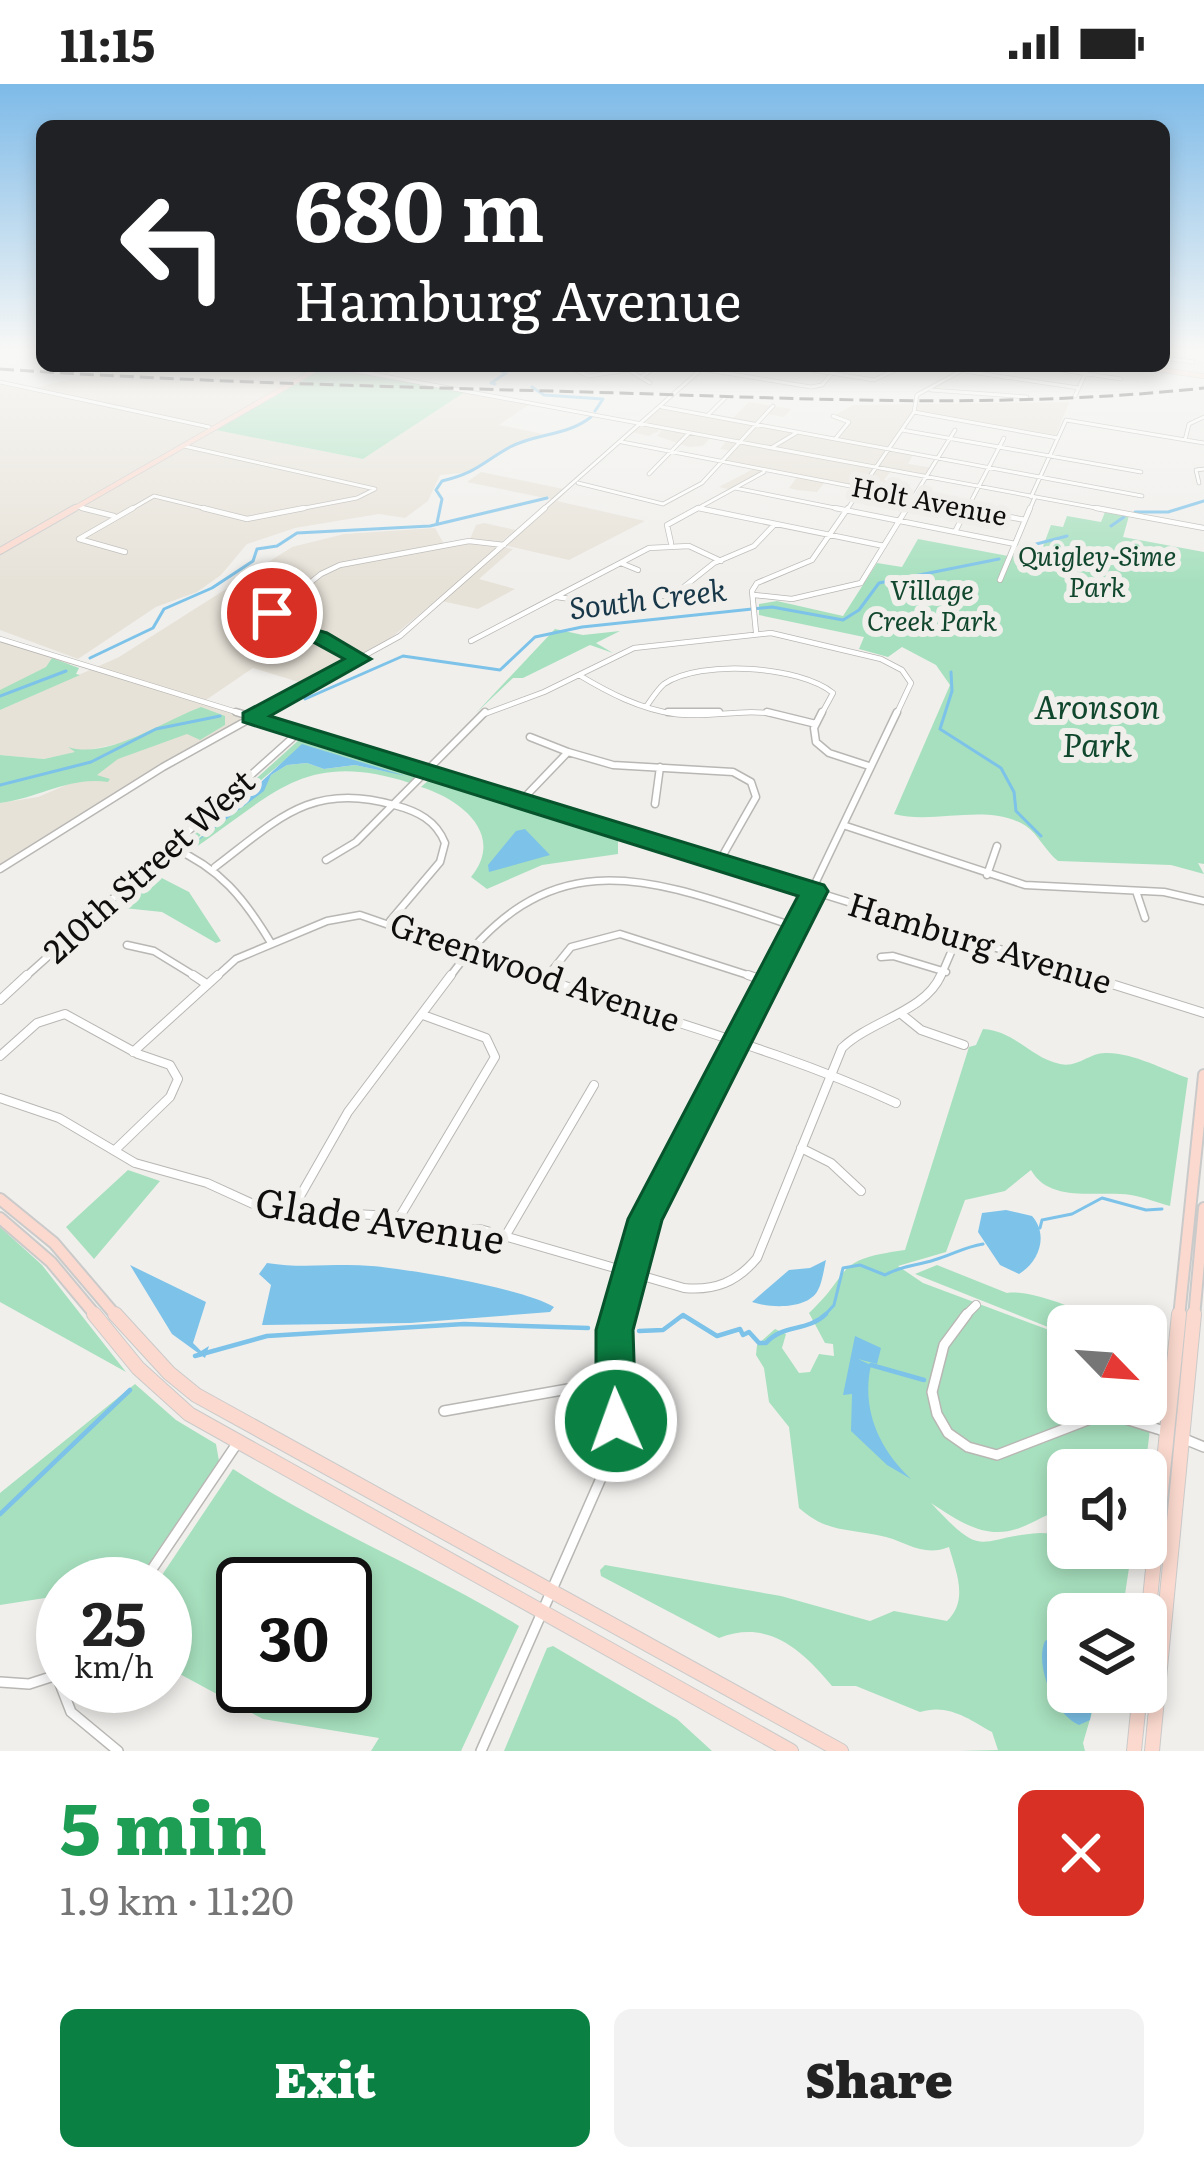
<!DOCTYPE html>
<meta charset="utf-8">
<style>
:root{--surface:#fff;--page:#f2f2f2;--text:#222;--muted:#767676;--accent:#0b8043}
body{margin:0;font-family:Literata,serif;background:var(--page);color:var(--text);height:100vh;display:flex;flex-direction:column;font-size:45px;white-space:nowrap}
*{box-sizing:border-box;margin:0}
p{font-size:39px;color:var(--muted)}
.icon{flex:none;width:66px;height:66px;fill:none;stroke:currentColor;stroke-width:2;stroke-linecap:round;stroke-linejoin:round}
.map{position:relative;height:1667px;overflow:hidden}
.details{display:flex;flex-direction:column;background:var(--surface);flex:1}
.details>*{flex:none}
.banner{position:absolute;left:36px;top:36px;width:1134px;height:252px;border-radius:18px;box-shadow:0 6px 18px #0003;background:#202124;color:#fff;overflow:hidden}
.needle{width:78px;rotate:115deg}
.controls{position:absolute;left:1047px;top:1221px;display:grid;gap:24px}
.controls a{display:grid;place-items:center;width:120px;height:120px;border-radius:18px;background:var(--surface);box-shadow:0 6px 18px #0003;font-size:60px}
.speed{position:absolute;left:36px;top:1473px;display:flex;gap:24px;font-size:60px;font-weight:700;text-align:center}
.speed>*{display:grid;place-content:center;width:156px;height:156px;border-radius:50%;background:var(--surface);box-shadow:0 6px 18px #0003;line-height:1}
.speed small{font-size:30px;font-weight:400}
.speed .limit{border:6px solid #111;border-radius:18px;background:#fff;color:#111}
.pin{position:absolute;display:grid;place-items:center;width:102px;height:102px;color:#fff;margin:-51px;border:6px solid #fff;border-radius:50%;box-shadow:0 3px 12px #0007}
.me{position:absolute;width:132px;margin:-66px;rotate:358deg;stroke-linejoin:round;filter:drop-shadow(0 0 9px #0008)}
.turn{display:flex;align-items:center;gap:42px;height:252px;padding:0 60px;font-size:54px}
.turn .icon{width:156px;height:156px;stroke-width:2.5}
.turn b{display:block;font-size:84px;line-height:102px}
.round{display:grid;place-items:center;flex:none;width:126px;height:126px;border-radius:18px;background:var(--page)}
.head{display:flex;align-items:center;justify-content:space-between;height:204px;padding:0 60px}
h1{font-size:72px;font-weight:800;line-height:90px;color:#1e9e55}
.action{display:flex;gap:24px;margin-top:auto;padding:24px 60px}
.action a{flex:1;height:138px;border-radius:18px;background:var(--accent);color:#fff;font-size:48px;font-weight:800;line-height:138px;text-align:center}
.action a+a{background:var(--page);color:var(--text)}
.status{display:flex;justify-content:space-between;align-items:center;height:84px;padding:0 60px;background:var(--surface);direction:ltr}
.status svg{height:33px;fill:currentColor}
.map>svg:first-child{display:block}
</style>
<div class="status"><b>11:15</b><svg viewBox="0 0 49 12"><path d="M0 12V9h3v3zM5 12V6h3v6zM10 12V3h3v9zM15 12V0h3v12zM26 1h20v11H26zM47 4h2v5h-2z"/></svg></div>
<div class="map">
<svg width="1204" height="1667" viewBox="0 0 1204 1667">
<rect width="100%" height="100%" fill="#f0efec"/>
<!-- built -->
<path fill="#e7e2d8" d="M 162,282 L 401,282 L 382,293 L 328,283 L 218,346 L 363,375 L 465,308 L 530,320 L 499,341 L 543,350 L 510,362 L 472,388 L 440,391 L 428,417 L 405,434 L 379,430 L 295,444 L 247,460 L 221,491 L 197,508 L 156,523 L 78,575 L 0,546 L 0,297 L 34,304 L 91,290 Z
M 749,318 L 791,325 L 784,333 L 766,330 L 758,340 L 836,354 L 848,340 L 830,334 L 853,321 L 1069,318 L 1056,351 L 915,328 L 890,364 L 914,368 L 908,380 L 933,384 L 927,393 L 891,387 L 884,396 L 894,399 L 887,410 L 825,398 L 817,408 L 797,406 L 789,404 L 798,392 L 767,386 L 731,406 L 719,403 L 753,385 L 722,378 L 731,367 L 720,365 L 727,356 L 711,353 L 703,362 L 689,363 L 657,352 L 664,344 L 649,352 L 632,348 L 660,323 L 732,335 Z
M 481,388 L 568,406 L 557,417 L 645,437 L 569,476 L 504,461 L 555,416 L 467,398 Z
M 484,439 L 516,446 L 496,462 L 513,465 L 479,495 L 515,505 L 478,525 L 437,516 L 386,558 L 305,600 L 253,584 L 206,616 L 198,615 L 251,633 L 0,785 L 0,719 L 38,713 L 90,691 L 132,657 L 44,675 L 0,671 L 0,626 L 119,573 L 292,463 L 344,450 L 435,444 L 444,460 L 470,455 L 476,441 Z
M 0,557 L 71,580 L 0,607 Z"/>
<!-- green -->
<path fill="#a7e0be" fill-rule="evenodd" d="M 324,283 L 465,308 L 363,375 L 216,346 Z
M 1105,428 L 1129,432 L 1123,453 L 1204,468 L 1204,780 L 1198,779 L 1204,790 L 1171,781 L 1058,777 C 1046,768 1038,750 1026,742 C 989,718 934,741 894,730 L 950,601 L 936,581 L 902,563 L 888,573 L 859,565 L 864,553 L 759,531 L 759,520 L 777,517 L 843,532 L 877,479 L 902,483 L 918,455 L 1008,472 L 1003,485 L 1015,460 L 1042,465 L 1051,441 L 1063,443 L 1067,432 L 1101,438 Z
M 555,545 L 583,551 L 620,547 L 596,559 L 613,569 L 590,561 L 523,594 L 513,594 L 476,629 Z
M 52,574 L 79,584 L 76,590 L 80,591 L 0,626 L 0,606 L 46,583 Z
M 201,623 L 225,632 L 225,641 L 200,656 L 187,650 L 118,675 L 97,691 L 110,695 L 108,698 C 70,692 39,714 0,719 L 0,671 L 44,675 L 75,668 L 68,663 C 107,676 163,637 201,623 Z
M 301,654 L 418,690 L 410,699 C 304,665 274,711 193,765 L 183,761 ZM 308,662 L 388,688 L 355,681 L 324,685 L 307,679 L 287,681 L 271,691 L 263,707 L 195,757 C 212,740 293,664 308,662 Z
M 431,694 L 618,752 L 618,770 L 542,781 L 487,805 L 471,793 C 506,750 460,715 421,703 Z
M 152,789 L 189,808 L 221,857 L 216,859 L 162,828 L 114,823 Z
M 983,945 C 1015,947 1031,974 1060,980 C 1078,984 1089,969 1105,969 C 1132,968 1164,986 1188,994 L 1170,1122 C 1158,1119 1144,1113 1131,1111 C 1098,1106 1050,1120 1031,1086 L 1005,1107 L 965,1116 L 946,1168 L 898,1182 L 923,1199 L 1068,1253 L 1068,1320 L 1146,1320 L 1146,1259 L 1157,1262 L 1149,1284 L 1157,1288 L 1145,1386 L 1068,1386 L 1068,1423 C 1051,1427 1038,1437 1022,1443 C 987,1458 959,1437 931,1419 C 986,1478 975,1453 1040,1449 C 1050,1449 1058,1450 1068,1448 L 1068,1464 L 1132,1464 L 1122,1530 L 1068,1530 L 1068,1608 L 1098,1608 L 1083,1659 L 1085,1667 L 959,1667 L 998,1666 L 992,1648 C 969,1635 948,1619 920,1628 L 856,1602 L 832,1602 C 801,1565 768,1535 719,1554 L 601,1492 L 600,1486 L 605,1481 L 781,1512 L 870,1537 L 894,1527 L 947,1537 C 969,1516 956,1488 949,1463 C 924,1473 908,1459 886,1453 C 851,1444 828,1450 799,1424 L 789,1343 L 769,1318 L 764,1284 L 756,1271 L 757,1261 L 775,1245 L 786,1250 L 782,1264 L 799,1289 L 810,1288 L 819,1270 L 834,1272 L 833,1260 L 825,1259 L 809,1229 C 855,1186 831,1176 905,1166 L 969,963 L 976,961 Z
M 128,1086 L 160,1097 L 94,1175 L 66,1143 Z
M 0,1143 L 42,1181 L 126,1288 L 0,1218 Z
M 937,1181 L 1007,1209 C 1030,1205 1087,1227 1105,1242 L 1068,1242 L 1068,1251 L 915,1190 Z
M 135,1300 L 176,1336 L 216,1360 L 219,1377 L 135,1500 L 63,1500 L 63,1524 L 45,1514 L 0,1521 L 0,1409 Z
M 233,1385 C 325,1445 426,1485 519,1542 L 461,1667 L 371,1667 L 379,1654 L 263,1635 L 165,1582 L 165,1500 L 156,1500 ZM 345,1500 L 345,1602 L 243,1602 L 243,1500 Z
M 553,1562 L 677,1635 L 712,1667 L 504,1667 L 547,1564 Z"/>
<!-- water -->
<path fill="#7cc2e9" d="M 302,660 L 406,692 L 355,681 L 324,685 L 307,679 L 287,681 L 271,691 L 264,707 L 195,759 Z
M 525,745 L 550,771 L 489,788 L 488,781 L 516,747 Z
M 1006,1126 L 1032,1132 C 1049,1151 1039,1178 1019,1190 L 1000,1181 L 978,1148 L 982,1129 Z
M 826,1176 C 824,1185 822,1199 818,1206 C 808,1226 769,1224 752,1218 L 789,1186 L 810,1184 Z
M 267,1179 C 302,1185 336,1179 371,1182 C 410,1185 526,1205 554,1223 L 550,1228 L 410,1239 L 262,1241 L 271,1201 L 259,1190 Z
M 130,1181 L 206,1218 L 193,1259 L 201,1267 L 209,1262 L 205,1274 L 172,1250 Z
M 855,1252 L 881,1264 L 877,1280 L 858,1275 L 871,1281 C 861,1325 879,1365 911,1395 L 887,1381 L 851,1347 L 852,1310 L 843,1311 Z
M 1068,1545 L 1068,1608 L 1094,1608 L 1090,1636 L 1079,1641 C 1055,1631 1034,1581 1045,1557 Z"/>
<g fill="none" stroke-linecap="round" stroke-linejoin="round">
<!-- stream-far1 -->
<path stroke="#7cc2e9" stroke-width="3" d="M 495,300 L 491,299 L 506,289 L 501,287 L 505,282
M 532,303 L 544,311 L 603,315 L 595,327
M 1135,428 L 1168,428 L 1204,417
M 437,439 L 442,415 L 436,406 L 442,397 C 478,388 481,379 510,363 C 537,349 567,352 591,333
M 1111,442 L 1124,433
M 1018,473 L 1025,463 L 1067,452
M 90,574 L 153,544 L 164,525 L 212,504 L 253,477 L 257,465 L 277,462 L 297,449 L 430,442 L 547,414
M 951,588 L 952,607 L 940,645 L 1001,684 L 1014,708 L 1016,727 L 1041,752
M 0,612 L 66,587
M 305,615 L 403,572 L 500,586 L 535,553 L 582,543 L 772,523 L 843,536 L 859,526 L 879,499 L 999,475
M 0,701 L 91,678 L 156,645 L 220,632
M 1040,1144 L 1042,1136 L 1072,1130 L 1102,1114 L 1146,1126 L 1162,1125
M 680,1233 L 686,1233
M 823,1233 L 834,1221 L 843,1184 L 860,1181 L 885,1191 C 903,1181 916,1182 934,1176 C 952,1171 964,1163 983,1160"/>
<!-- stream -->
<path stroke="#7cc2e9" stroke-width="4.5" d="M 639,1247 L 663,1246 L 683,1231 L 717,1252 L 740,1245 L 743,1251 L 749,1248 L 759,1259 L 766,1259 C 782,1240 808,1248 826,1230
M 195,1272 L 267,1252 L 464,1240 L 588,1244
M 871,1281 L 924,1296
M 0,1430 L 130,1306"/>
<defs>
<path id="minor-far4" d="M 1164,274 L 1193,278
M 330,282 L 1112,427
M 566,282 L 589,292 L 628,286
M 622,282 L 650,299
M 787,282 L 874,296 L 904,282
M 1035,282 L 1121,295
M 701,285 L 811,303 L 822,301 L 838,282
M 964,287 L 1079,304
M 641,293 L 658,282
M 0,298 L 209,343
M 931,306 L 1027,313
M 1075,312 L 1089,282
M 662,323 L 1142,412
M 914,328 L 1058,354
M 708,331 L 725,314
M 833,332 L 849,338 L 836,354
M 902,346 L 1141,388
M 1185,356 L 1189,340 L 1204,333
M 622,358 L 979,427
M 184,362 L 375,405
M 771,364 L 796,349
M 649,390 L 689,349
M 578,399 L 663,420 L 702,399 L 773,322
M 1199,399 L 1196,386 L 1204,385
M 735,404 L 850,427
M 1031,413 L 1066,336 L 1204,359
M 78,423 L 94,427
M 698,424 L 713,427
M 128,427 L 154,412 L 215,427
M 289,427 L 357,414 L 375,405
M 541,427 L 705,282
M 693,427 L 764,388
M 846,427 L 914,328 L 917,311 L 970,282
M 905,427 L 955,346
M 966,427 L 1004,354
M 1029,427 L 1035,413"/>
<path id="minor-far3" d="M 82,424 L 114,432
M 203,424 L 247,435 L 304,424
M 698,424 L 884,462
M 835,424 L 1015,460
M 963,424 L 1025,436
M 1096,424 L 1204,444
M 956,446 L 967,424
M 79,455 L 133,424
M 79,455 L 125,468
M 671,459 L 667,441 L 698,424
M 621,479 L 638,486
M 1000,496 L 1030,424
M 754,511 L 792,515 L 861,499 L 907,424
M 557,513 L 603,520 L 675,510 L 714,479 L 754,462 L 775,440
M 756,548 L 752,507 L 757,499 L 812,476 L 848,424
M 0,555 L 246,631
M 471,557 L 649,464 L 689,462 L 721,477
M 360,575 L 320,553 L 277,541 L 272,529 L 321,490 L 340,481 L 469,457 L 504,461
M 579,591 C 609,609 640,625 675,630 C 710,635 744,623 780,631
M 646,623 C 651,616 657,606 664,600 C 701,575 800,582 833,609 L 821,631
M 256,631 L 400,552 L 545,424
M 482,631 L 544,608 L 634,564 L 771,549 L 881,575 L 902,586 L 911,599 L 896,631"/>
<path id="minor-far2" d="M 236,628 L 1093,894
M 668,628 L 719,628
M 767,628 L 816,640
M 822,628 L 814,644 L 816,658 L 829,669 L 869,682
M 530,653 L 568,668
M 521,717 L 568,668 L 613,681 L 733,688 L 751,698 L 756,713 L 719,778
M 655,720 L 660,683
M 846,742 L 1025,801 L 1164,808 L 1204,817
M 171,763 C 220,784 244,814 271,859
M 326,776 L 356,758 L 485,628
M 215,783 C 277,736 311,697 394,721 C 417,727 436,736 445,759 L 440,778 L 390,837
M 0,785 L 163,683 L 262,628
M 987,791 L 997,762
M 1136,807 L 1145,834
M 127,861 L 154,867 L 198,894
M 881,873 L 893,872 L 946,888
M 24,894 L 299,648
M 215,894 L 236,875 L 327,837 L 360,831 L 542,894
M 449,894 C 553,750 651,795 796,843
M 546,894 L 571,863 L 620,850 L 757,894
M 770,894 L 897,628
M 940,894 L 958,852"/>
<path id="minor-far1" d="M 193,891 L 205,899
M 533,891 C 655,934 779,965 896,1019
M 748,891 L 768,898
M 1083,891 L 1204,929
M 0,916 L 27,891
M 900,929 L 921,946 L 964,961
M 133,968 L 218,891
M 0,972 L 37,939 L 65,930 L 138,970 L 170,981 L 178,995 L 170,1013 L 115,1066
M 0,1014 L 59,1034 L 135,1079 L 207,1099 L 264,1125 L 391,1132 L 439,1145 L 480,1145 L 684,1204 C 715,1207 737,1198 757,1174 L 842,964 C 871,936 925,928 941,891
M 801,1064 L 831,1079 L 861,1107
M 291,1128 L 348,1028 L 451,891
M 399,1134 L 495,973 L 486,954 L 423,931
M 506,1151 L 594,1001
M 618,1233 L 649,1123 L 771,891
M 964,1233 L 976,1221"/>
<path id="minor" d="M 967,1230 L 944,1261 L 932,1308 L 937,1330 L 948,1349 L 968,1363 L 997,1371 L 1106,1329 L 1164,1347
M 444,1327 L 568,1305 L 616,1305
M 1182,1354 L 1204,1363
M 142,1500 L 236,1361
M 57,1592 L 71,1628 L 118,1667
M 0,1598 L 29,1600 L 63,1589
M 481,1667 L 609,1376 L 616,1330 L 614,1246 L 619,1230"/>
<path id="major-far3" d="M 1135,282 L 1204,292
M 70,427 L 322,282"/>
<path id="major-far2" d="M 0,467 L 75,424"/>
<path id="major-far1" d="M 0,1115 L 54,1159 L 117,1233
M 0,1134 L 51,1178 L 97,1233
M 1179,1233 L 1204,991
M 1194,1233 L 1204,1124"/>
<path id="major" d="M 94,1230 L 138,1284 L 189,1330 L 791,1667
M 115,1230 L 169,1289 L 196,1311 L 841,1667
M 1146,1554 L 1179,1230
M 1134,1667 L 1140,1608
M 1152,1667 L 1194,1230"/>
</defs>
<!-- minor-far4 casing -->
<use href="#minor-far4" stroke="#b8b7b4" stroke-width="4.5"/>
<!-- minor-far3 casing -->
<use href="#minor-far3" stroke="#b8b7b4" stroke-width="6"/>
<!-- minor-far2 casing -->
<use href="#minor-far2" stroke="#b8b7b4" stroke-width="9"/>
<!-- minor-far1 casing -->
<use href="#minor-far1" stroke="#b8b7b4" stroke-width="10"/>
<!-- minor casing -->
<use href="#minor" stroke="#b8b7b4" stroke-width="12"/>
<!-- major-far3 casing -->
<use href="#major-far3" stroke="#cacaca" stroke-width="6"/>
<!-- major-far2 casing -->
<use href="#major-far2" stroke="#cacaca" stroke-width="8"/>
<!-- major-far1 casing -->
<use href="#major-far1" stroke="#cacaca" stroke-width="14"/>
<!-- major casing -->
<use href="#major" stroke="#cacaca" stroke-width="16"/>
<!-- minor-far4 -->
<use href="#minor-far4" stroke="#fff" stroke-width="3"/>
<!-- minor-far3 -->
<use href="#minor-far3" stroke="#fff" stroke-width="4.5"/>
<!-- minor-far2 -->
<use href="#minor-far2" stroke="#fff" stroke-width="6"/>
<!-- minor-far1 -->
<use href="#minor-far1" stroke="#fff" stroke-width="8"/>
<!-- minor -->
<use href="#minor" stroke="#fff" stroke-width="9"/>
<!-- major-far3 -->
<use href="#major-far3" stroke="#fbd9ce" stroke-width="4.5"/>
<!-- major-far2 -->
<use href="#major-far2" stroke="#fbd9ce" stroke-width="6"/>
<!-- major-far1 -->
<use href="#major-far1" stroke="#fbd9ce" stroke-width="10"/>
<!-- major -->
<use href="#major" stroke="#fbd9ce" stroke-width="14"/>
<!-- rail -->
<path stroke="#343332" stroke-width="3" stroke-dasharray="14 6" stroke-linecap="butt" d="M 0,285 C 207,299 413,303 620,309 C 815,315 1009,325 1204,304"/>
</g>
<!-- sky -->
<linearGradient id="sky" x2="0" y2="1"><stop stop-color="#7dbae8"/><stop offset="0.53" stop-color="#f8f8f6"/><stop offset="1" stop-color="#f8f8f6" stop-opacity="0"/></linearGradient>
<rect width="1204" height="500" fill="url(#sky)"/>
<!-- route -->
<path fill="#0b8043" stroke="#07532c" stroke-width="3" d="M 265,525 L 279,525 L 285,537 L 327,549 L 371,575 L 270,632 L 824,801 L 828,807 L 662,1136 L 633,1246 L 636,1337 L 630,1351 L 616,1357 L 602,1351 L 596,1337 L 596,1246 L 628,1135 L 798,812 L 243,638 L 243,629 L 344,575 L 313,558 L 270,545 L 262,529 Z"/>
<g text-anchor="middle" stroke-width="12" stroke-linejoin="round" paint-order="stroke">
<!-- far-street labels -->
<g font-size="27" fill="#0f0e0d" stroke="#f0efec">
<text transform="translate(929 418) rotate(11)" y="9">Holt Avenue</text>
</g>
<!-- far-park labels -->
<g font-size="27" font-style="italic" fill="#11472d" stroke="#f0efec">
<text x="1097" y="482">Quigley-Sime<tspan x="1097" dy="31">Park</tspan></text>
<text x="932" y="516">Village<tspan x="932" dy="31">Creek Park</tspan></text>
</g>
<!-- far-water labels -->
<g font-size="30" font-style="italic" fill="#183849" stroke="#f0efec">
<text transform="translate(648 516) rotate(-7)" y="10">South Creek</text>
</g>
<!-- park labels -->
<g font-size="33" font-style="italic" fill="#11472d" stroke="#f0efec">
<text x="1097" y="635">Aronson<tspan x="1097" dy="38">Park</tspan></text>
</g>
<!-- street labels -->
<g font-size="33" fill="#0f0e0d" stroke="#f0efec">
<text transform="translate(149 782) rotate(-42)" y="12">210th Street West</text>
<text transform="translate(980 859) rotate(17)" y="12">Hamburg Avenue</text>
<text transform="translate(535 888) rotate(19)" y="12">Greenwood Avenue</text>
</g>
<!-- near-street labels -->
<g font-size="39" fill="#0f0e0d" stroke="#f0efec">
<text transform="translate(380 1137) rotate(9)" y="14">Glade Avenue</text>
</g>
</g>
</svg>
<div class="controls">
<a><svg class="needle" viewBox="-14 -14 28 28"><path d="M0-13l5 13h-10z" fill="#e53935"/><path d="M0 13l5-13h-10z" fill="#767676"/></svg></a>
<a><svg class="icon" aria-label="sound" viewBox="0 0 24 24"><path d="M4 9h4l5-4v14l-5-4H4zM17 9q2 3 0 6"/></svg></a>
<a><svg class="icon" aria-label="layers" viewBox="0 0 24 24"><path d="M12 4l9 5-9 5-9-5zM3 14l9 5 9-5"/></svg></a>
</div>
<div class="speed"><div>25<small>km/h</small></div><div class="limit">30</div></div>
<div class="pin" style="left:272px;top:529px;background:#d93025"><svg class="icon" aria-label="arrive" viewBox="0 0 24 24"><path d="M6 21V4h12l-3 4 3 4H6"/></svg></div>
<svg class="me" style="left:616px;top:1337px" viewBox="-20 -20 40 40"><circle r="17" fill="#0b8043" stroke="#fff" stroke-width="3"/><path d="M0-11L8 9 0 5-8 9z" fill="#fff"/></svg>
<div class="banner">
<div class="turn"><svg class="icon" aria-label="left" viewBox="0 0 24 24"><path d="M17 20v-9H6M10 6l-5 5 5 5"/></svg><div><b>680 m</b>Hamburg Avenue</div></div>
</div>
</div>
<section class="details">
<div class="head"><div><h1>5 min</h1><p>1.9 km · 11:20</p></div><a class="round" style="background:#d93025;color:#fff"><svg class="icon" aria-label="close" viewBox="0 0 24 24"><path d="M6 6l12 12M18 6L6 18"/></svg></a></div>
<div class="action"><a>Exit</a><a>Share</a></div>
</section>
